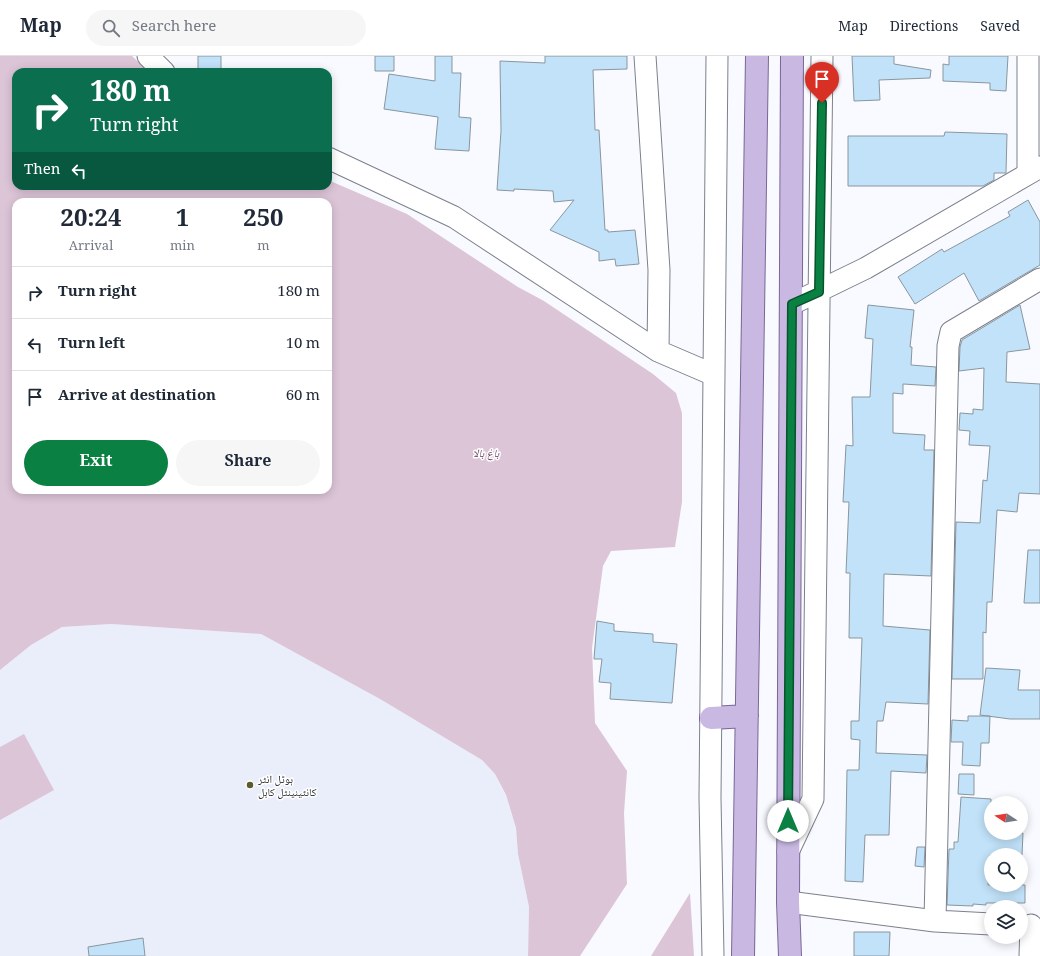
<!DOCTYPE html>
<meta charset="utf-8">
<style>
:root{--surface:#fff;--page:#f6f6f7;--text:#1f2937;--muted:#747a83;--line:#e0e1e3;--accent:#0b8043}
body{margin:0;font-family:Georgia,"Noto Naskh Arabic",serif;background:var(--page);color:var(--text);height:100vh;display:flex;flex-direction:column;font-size:15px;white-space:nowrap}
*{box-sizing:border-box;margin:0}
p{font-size:13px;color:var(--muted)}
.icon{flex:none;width:22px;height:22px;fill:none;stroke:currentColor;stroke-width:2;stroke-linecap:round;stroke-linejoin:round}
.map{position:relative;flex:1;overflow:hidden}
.panel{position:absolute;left:12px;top:142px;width:320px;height:296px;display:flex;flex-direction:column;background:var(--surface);border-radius:12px;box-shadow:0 2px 10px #0003}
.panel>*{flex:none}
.top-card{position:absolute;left:12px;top:12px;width:320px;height:122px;border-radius:12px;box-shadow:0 2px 10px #0003;background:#0b6e4f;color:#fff;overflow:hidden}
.needle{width:26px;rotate:282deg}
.buttons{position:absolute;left:984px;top:740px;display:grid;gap:8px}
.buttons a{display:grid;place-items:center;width:44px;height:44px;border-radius:50%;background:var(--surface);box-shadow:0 2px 10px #0003;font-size:20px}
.pin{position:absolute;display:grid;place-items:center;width:34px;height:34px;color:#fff;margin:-41px -17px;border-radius:50% 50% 50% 0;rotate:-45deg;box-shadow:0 0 4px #0007}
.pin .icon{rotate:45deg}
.me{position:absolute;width:44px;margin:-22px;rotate:0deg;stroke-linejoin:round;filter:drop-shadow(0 0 3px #0008)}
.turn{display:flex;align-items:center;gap:14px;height:84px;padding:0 12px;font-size:18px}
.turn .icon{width:52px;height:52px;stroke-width:2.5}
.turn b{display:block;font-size:28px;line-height:34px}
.then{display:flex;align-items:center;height:38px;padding:0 12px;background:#0003;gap:8px;font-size:15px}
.eta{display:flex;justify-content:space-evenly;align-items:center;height:68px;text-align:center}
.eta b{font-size:24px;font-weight:700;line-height:28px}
.action{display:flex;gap:8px;margin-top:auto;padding:8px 12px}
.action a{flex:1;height:46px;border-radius:24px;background:var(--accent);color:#fff;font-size:16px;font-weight:700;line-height:46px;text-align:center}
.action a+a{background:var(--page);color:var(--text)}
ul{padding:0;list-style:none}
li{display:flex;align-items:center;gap:12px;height:52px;padding:0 12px;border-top:1px solid var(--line)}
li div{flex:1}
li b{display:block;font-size:15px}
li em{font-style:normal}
header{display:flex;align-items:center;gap:24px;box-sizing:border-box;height:56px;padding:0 20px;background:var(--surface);border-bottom:1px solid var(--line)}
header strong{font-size:19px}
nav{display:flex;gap:22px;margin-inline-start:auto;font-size:14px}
.search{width:280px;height:36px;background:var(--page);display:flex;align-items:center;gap:10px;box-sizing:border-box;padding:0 14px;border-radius:22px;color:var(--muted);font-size:15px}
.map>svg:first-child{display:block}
</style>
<header>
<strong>Map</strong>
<div class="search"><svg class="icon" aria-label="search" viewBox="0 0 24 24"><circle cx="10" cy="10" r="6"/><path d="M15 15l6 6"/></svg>Search here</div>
<nav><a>Map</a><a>Directions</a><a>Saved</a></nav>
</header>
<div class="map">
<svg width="1040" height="900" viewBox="0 0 1040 900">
<rect width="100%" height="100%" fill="#f8faff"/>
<!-- built -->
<path fill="#e9eefa" d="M 111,568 L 261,578 L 380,643 L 482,704 L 495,718 L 506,740 L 516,772 L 518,798 L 529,851 L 528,900 L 0,900 L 0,614 L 31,589 L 62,571 Z"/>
<!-- green -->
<path fill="#ddc5d8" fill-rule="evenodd" d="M 0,0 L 132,0 L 149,16 L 16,16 L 16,130 L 328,130 L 328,124 L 407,158 L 518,231 L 544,245 L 653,318 L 676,337 L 682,357 L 682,446 L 675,491 L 611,495 L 603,510 L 592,592 L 595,667 L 627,715 L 624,757 L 627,828 L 580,900 L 528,900 L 529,851 L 518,798 L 516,772 L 506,739 L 495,718 L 482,704 L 380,643 L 261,578 L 111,568 L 62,571 L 31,589 L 0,614 ZM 16,146 L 328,146 L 328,434 L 16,434 Z
M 24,678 L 54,734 L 0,764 L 0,691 Z
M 690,837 L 694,900 L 651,900 Z"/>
<!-- building -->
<path fill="#c1e2f9" stroke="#8a969e" d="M 198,0 L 221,0 L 221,16 L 198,16 Z
M 375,0 L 394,0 L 394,15 L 375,15 Z
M 435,0 L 452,0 L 452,17 L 461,17 L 459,61 L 471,62 L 469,95 L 435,93 L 438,61 L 384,53 L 389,18 L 435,25 Z
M 545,0 L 627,0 L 627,13 L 593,14 L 595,74 L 599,74 L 605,174 L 608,174 L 608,176 L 635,174 L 639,208 L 616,210 L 615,203 L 599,205 L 599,196 L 550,174 L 574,144 L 554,146 L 553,135 L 514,133 L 514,135 L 497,134 L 501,75 L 500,5 L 545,7 Z
M 852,0 L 894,0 L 894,8 L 931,14 L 930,22 L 879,24 L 880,44 L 854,45 Z
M 949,0 L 1008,0 L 1006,35 L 990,34 L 990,27 L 943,25 L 943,8 L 949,9 Z
M 945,76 L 1007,78 L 1006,117 L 994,117 L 994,124 L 983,130 L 848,130 L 848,80 L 944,80 Z
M 1028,144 L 1040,166 L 1040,209 L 979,245 L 964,217 L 915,248 L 898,221 L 942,193 L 944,196 L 1010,160 L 1008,156 Z
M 868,249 L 914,254 L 910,291 L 912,291 L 911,309 L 936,311 L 935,330 L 903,328 L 903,338 L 893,337 L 893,377 L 925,379 L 924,394 L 934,394 L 931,520 L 884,518 L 883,570 L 930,574 L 928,648 L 886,646 L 883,665 L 877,665 L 876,697 L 927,699 L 926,717 L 891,715 L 889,779 L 865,779 L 863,826 L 845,825 L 847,714 L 859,714 L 860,684 L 851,683 L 851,665 L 859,665 L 862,582 L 849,582 L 850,517 L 846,517 L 849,446 L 843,446 L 846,389 L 853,390 L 852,341 L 870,341 L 873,283 L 865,282 Z
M 1020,249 L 1030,293 L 1007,296 L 1006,326 L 1040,328 L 1040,438 L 1019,437 L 1017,456 L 997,454 L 992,546 L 987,546 L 986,577 L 983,576 L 983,623 L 952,623 L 956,466 L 980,467 L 983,424 L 987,425 L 990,390 L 969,389 L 970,375 L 959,374 L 960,357 L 973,358 L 973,353 L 983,354 L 984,312 L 959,315 L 960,291 L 962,284 Z
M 1028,494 L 1040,494 L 1040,547 L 1024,547 Z
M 597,565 L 614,568 L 614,575 L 653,578 L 653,586 L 677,588 L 672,647 L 610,643 L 611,627 L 599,626 L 602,603 L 594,603 Z
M 986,612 L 1020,614 L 1018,634 L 1040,634 L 1040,663 L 1010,663 L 980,659 Z
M 968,660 L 990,660 L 989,687 L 981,687 L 980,710 L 962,709 L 963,686 L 951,686 L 952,664 L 968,665 Z
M 959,718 L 974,718 L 974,739 L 958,738 Z
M 961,741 L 991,743 L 991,777 L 1023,777 L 1022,799 L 990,799 L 988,829 L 1025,829 L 1025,847 L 986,847 L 986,849 L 973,848 L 973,850 L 947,849 L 949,793 L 954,793 L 954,786 L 958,786 Z
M 917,791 L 925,791 L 924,811 L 915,810 Z
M 854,876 L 890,876 L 889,900 L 854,900 Z
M 143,882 L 145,900 L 89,900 L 88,891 Z"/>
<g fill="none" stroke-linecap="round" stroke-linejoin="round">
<defs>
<path id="minor" d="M 148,0 L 164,16
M 645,0 L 659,214 L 658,295
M 328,102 L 454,161 L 658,295 L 714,319
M 1028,117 L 1028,0
M 792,248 L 866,212 L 1040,111
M 788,796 L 813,743 L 822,0
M 788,846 L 935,865 L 991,868
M 935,865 L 948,290 L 951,276 L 1040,223
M 713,900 L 710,742 L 717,0
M 1030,900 L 1031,869"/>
<path id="major" d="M 711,662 L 747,660
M 743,900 L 757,0
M 790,900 L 788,846 L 792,0"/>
</defs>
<!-- minor casing -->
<use href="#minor" stroke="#7b808b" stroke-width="23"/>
<!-- major casing -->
<use href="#major" stroke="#796797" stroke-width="24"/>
<!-- minor -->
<use href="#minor" stroke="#fff" stroke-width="21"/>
<!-- major -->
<use href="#major" stroke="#c8b8e2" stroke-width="22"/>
</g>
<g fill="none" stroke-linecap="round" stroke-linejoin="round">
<defs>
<path id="route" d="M 788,765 L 792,248 L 819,236 L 822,47"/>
</defs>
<!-- route casing -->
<use href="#route" stroke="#07532c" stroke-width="10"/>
<!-- route -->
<use href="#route" stroke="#0b8043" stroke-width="7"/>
</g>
<!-- markers -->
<circle fill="#5a5c29" stroke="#fff" stroke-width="1.5" cx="250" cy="729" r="4"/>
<g text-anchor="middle" stroke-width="3" stroke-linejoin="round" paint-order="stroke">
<!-- park labels -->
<g font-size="11" font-style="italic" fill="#693e61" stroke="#fff">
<text x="486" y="401">باغ بالا</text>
</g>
<!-- poi labels -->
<g font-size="11" fill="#292b30" stroke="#fff" text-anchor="start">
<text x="258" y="727">ہوٹل انٹر<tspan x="258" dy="13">کانٹینینٹل کابل</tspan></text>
</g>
</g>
</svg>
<div class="buttons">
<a><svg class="needle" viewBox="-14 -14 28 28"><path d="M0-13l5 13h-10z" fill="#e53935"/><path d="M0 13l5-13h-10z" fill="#747a83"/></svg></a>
<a><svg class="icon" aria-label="search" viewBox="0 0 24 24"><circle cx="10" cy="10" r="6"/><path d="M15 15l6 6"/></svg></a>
<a><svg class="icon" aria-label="layers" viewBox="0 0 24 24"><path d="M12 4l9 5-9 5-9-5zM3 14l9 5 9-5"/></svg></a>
</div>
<div class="pin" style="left:822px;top:47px;background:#d93025"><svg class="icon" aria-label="arrive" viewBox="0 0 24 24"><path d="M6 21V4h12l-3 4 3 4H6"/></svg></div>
<svg class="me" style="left:788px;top:765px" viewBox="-20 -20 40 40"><circle r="19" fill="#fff"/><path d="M0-13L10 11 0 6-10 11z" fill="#0b8043"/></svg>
<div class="top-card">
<div class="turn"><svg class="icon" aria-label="right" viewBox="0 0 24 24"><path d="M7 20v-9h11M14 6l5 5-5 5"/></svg><div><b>180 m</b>Turn right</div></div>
<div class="then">Then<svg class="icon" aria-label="left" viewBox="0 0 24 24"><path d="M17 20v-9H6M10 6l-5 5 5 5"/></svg></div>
</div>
<section class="panel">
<div class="eta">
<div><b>20:24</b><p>Arrival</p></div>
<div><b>1</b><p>min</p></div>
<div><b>250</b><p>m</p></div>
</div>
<ul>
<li><svg class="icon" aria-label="right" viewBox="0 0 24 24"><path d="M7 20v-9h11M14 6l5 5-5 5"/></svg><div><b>Turn right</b></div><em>180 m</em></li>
<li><svg class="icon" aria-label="left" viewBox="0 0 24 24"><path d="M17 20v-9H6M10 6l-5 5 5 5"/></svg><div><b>Turn left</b></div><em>10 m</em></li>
<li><svg class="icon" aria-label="arrive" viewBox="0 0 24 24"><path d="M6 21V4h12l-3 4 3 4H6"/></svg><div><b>Arrive at destination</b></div><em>60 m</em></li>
</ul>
<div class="action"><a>Exit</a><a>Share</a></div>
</section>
</div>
